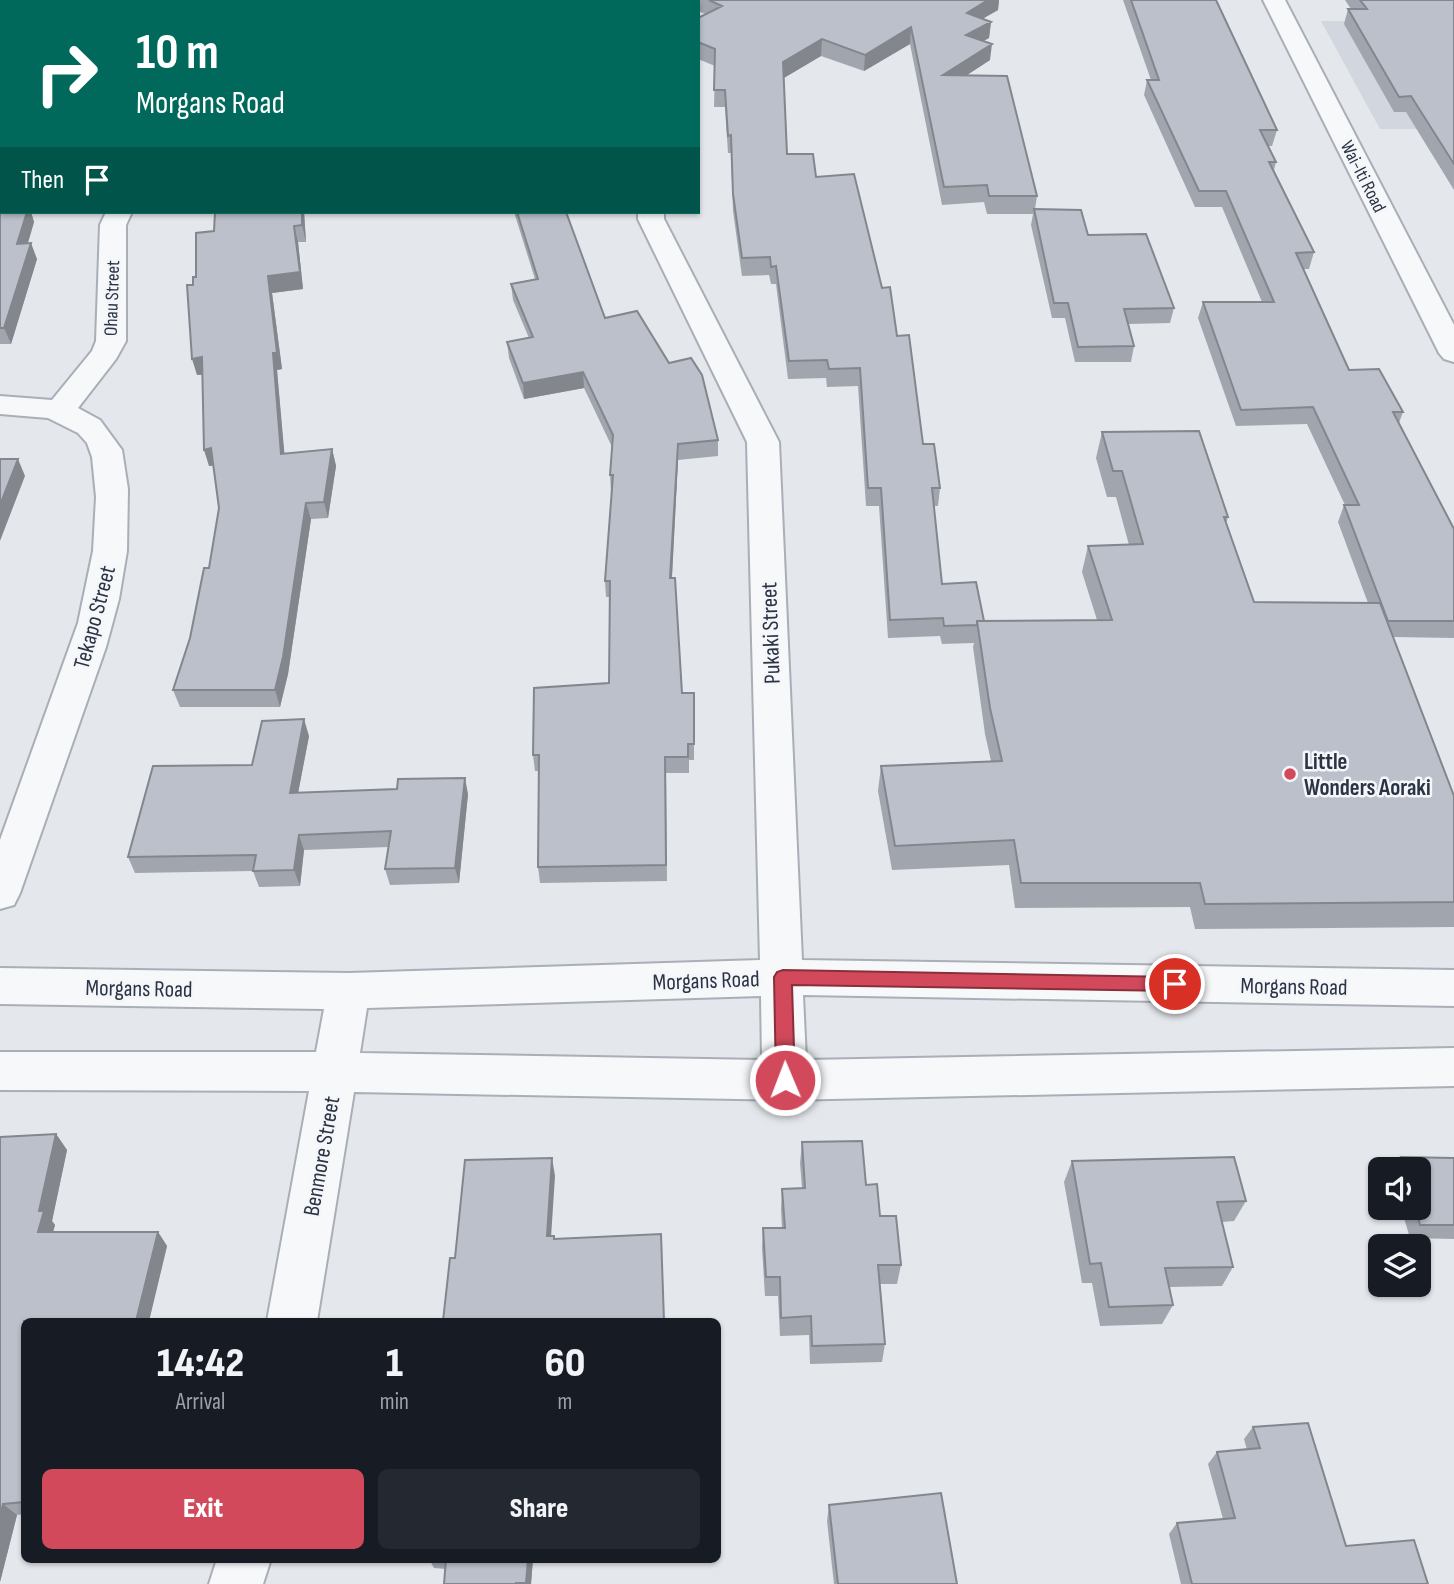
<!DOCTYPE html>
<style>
:root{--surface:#171b24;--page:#242831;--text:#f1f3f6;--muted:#9ea1a6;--accent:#d1495b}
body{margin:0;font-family:"Sofia Sans Condensed",sans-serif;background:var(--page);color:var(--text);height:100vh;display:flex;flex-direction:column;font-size:26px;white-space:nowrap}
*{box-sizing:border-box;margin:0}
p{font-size:23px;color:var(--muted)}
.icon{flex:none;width:38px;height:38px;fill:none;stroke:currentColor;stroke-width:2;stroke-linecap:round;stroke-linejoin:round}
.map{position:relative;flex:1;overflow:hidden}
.panel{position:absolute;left:21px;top:1318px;width:700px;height:245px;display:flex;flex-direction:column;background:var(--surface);border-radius:10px;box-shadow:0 2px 5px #0004}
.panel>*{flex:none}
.hud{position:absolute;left:0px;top:0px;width:700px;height:214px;box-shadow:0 2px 5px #0004;background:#00695c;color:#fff;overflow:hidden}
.fabs{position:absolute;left:1368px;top:1157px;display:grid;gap:14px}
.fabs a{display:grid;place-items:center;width:63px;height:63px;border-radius:10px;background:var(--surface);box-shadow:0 2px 5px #0004;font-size:35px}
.pin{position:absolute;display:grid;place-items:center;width:60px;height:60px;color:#fff;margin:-30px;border:4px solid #fff;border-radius:50%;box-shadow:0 2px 7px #0007}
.me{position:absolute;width:77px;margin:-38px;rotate:359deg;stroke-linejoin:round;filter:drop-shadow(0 0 5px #0008)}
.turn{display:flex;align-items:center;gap:24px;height:147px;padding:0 21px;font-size:32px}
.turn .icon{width:91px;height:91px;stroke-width:2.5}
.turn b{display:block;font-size:49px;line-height:60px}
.then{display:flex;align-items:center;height:66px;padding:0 21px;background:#0003;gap:14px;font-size:26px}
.eta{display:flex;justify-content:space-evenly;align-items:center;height:119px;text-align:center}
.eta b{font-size:42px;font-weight:800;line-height:49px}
.action{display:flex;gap:14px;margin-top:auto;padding:14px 21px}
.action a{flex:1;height:80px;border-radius:10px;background:var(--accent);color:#fff;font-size:28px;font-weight:800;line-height:80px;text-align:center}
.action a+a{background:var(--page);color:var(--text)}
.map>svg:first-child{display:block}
</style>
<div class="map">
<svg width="1454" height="1584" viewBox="0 0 1454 1584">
<rect width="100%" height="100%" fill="#e4e7ec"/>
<!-- built -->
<path fill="#d2d6de" d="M 1321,21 L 1416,21 L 1454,129 L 1380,129 Z"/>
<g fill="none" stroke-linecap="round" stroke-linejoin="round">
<defs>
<path id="minor" d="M 604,0 L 626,0 L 627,2 L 605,2 Z
M 1263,0 L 1285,0 L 1454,325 L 1454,362 L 1444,359 L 1439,353 Z
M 106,212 L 132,212 L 126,225 L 126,341 L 116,359 L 78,408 L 100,420 L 122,450 L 128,489 L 127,551 L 119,599 L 106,647 L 20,893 L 14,905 L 0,909 L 0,840 L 78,623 L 93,551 L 96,497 L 92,457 L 87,443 L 78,433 L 48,418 L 0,414 L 0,396 L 52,400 L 92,351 L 96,341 L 100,225 Z
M 638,212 L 664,212 L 664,219 L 779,442 L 802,960 L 1454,970 L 1454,1006 L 803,995 L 806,1060 L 1454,1048 L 1454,1086 L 785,1100 L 354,1092 L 317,1321 L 267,1321 L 309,1091 L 0,1090 L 0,1052 L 316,1052 L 324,1009 L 0,1004 L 0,968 L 349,973 L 760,960 L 747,442 L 638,219 ZM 761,996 L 762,1060 L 360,1053 L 367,1008 Z
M 217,1559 L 271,1559 L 263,1584 L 209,1584 Z"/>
</defs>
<!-- minor casing -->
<use href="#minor" stroke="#a9aeb7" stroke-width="4"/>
<!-- minor -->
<use href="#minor" fill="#f7f8fa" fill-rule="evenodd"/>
</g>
<!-- wall -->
<path fill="#a1a5ae" d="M 674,0 L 999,0 L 998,10 L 983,18 L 991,22 L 989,38 L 984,41 L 990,60 L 967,75 L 1037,196 L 1035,209 L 1088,235 L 1174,308 L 1170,323 L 1128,324 L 1134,346 L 1131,362 L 1075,362 L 1065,318 L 1052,318 L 1031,225 L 1033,214 L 987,214 L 984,202 L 942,205 L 910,44 L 864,71 L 821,56 L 784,78 L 787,154 L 816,177 L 882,288 L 897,336 L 923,444 L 940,488 L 938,506 L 934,506 L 942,584 L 984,621 L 1097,620 L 1082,572 L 1088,546 L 1129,545 L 1116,497 L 1107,497 L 1096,458 L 1102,432 L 1228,517 L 1226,524 L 1254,602 L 1368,603 L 1338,522 L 1344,505 L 1345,505 L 1307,424 L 1236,426 L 1198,318 L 1203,302 L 1262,302 L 1222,207 L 1195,207 L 1144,95 L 1147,80 L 1151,80 L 1123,0 L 1216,0 L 1277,130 L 1272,146 L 1268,146 L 1276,162 L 1274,170 L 1314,252 L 1309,269 L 1304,269 L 1349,370 L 1403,412 L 1399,423 L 1454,529 L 1454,638 L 1393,637 L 1454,796 L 1454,927 L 1195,929 L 1190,907 L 1015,908 L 1009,865 L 892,870 L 878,791 L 881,766 L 991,761 L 985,734 L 973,647 L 974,643 L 942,644 L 940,636 L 888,638 L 879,506 L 866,506 L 858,386 L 827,387 L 826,378 L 788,379 L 776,284 L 771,284 L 769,275 L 742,276 L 733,211 L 731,153 L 728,153 L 725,107 L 714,107 L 715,66 L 698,59 L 698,18 L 705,14 L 698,11 L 698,2 L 677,2 Z
M 1345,0 L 1454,0 L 1454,190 L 1406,112 L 1394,112 L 1344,24 L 1348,9 L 1351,9 Z
M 0,208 L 2,212 L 31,212 L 34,222 L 28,243 L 37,259 L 11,344 L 0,344 Z
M 215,212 L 304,212 L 306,242 L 298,242 L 303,289 L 272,293 L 282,369 L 277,370 L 284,454 L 332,449 L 336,466 L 328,518 L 311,519 L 288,674 L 280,707 L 180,707 L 173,690 L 190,638 L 209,568 L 219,508 L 213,466 L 209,466 L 203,375 L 197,375 L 193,285 L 214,231 Z
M 514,212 L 566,212 L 605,318 L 718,440 L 718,456 L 678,460 L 672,578 L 682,693 L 694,693 L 694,760 L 689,760 L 689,773 L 666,773 L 667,881 L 540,883 L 538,867 L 539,771 L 535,771 L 533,755 L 609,683 L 609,597 L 606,597 L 605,581 L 612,492 L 611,492 L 610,475 L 612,447 L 584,388 L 524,399 L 509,358 L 507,342 L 529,338 L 513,300 L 511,284 L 535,279 Z
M 309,736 L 298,793 L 468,794 L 459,883 L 390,885 L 385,869 L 389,847 L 304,850 L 300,886 L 259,887 L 253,871 L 135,873 L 128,857 L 252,765 Z
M 56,1134 L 67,1150 L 52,1221 L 55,1225 L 53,1232 L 158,1232 L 167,1246 L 149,1321 L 24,1321 L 24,1514 L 17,1515 L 0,1582 L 0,1137 Z
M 802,1142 L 866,1185 L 901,1265 L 897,1284 L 880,1284 L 885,1344 L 882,1362 L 810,1364 L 809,1335 L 780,1336 L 778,1296 L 765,1296 L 762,1248 L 763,1228 L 782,1228 L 781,1209 L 782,1189 L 802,1188 L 800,1163 Z
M 1401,1157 L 1454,1158 L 1454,1240 L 1454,1239 L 1410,1238 L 1401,1208 L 1419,1208 L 1419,1169 L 1393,1169 Z
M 1072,1161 L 1246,1201 L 1234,1221 L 1222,1222 L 1233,1267 L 1222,1286 L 1169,1287 L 1173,1305 L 1162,1324 L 1100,1326 L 1092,1283 L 1082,1283 L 1064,1182 Z
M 1253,1427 L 1346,1546 L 1428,1584 L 1181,1584 L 1169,1534 L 1177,1523 L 1223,1519 L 1208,1464 L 1217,1452 L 1247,1450 L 1244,1439 Z
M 829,1505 L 957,1584 L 834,1584 L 827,1521 Z
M 429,1559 L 533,1559 L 531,1584 L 444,1584 L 446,1569 L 434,1568 Z"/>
<!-- shaded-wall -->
<path fill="#83868d" d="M 988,0 L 999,0 L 998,10 L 965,29 L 967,13 Z
M 991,22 L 989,38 L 964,51 L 966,35 Z
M 911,27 L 910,44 L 864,71 L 865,55 Z
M 822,39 L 821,56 L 782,79 L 783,62 Z
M 992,44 L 990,60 L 941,92 L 943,75 Z
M 2,177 L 2,203 L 0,206 L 0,180 Z
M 27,212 L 31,212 L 34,222 L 23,259 L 17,244 Z
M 302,212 L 304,212 L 306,242 L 302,225 Z
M 294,226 L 298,242 L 303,289 L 272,293 L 282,369 L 277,370 L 286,471 L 281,454 L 268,276 Z
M 31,243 L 37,259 L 11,344 L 4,328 Z
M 202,357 L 207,374 L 197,375 L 192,359 Z
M 583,372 L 584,388 L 524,399 L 523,383 Z
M 678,444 L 678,460 L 671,594 L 670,578 Z
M 211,448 L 216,465 L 209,466 L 204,450 Z
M 332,449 L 336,466 L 328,518 L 324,502 Z
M 18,459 L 25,476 L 0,541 L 0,505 Z
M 306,503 L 311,519 L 288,674 L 280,707 L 275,690 Z
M 304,719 L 309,736 L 295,809 L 290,793 Z
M 465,778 L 468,794 L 459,883 L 455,868 Z
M 299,835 L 304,850 L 300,886 L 294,870 Z
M 56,1134 L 67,1150 L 52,1221 L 55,1225 L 49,1246 L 38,1232 L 39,1211 Z
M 552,1158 L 555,1176 L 550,1253 L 547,1236 Z
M 158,1232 L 167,1246 L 149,1321 L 136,1321 Z
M 3,1504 L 17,1515 L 0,1582 L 0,1517 Z
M 528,1559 L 533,1559 L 531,1584 L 527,1584 L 526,1583 Z"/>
<!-- building -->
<path fill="#bbc0ca" stroke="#83868d" stroke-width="2" d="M 9,0 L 61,0 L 62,2 L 10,2 Z
M 97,0 L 439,0 L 439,2 L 97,2 Z
M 497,0 L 579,0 L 580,2 L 497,2 Z
M 709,0 L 988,0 L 967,13 L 991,22 L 966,35 L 992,44 L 943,75 L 1007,76 L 1037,196 L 989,196 L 987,185 L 944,187 L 911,27 L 865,55 L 822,39 L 783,62 L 787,154 L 813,154 L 816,177 L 854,174 L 882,288 L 890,287 L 897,336 L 909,335 L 923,444 L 934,444 L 940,488 L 932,488 L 942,584 L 976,582 L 984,621 L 977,621 L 977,625 L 944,626 L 943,618 L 890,620 L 881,488 L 868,488 L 860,368 L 829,369 L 827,360 L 789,361 L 776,266 L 771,267 L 770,257 L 742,258 L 733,194 L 731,135 L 728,136 L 725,90 L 714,90 L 715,49 L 698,42 L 698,18 L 722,6 Z
M 1131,0 L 1216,0 L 1277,130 L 1260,130 L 1276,162 L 1269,162 L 1314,252 L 1296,253 L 1349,370 L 1379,369 L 1403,412 L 1393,412 L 1454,529 L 1454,621 L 1388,621 L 1344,505 L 1359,505 L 1313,407 L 1241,410 L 1203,302 L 1274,302 L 1226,191 L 1199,191 L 1147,80 L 1159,80 Z
M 1360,0 L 1454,0 L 1454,164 L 1411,96 L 1399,97 L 1348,9 L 1367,9 Z
M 2,41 L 2,177 L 0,180 L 0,43 Z
M 0,208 L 2,208 L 2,212 L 27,212 L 17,244 L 31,243 L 4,328 L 0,328 Z
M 1034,209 L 1081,210 L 1088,235 L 1146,234 L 1174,308 L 1124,309 L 1134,346 L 1078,347 L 1068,303 L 1054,303 Z
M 215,212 L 302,212 L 302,225 L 294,226 L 300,272 L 268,276 L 277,353 L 273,353 L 281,454 L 332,449 L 324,502 L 306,503 L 283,657 L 275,690 L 173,690 L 190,638 L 204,568 L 209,568 L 219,508 L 211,448 L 204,450 L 202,357 L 192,359 L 187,285 L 193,285 L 193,277 L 196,277 L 196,233 L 214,231 Z
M 517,212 L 566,212 L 605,318 L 637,311 L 669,363 L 691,358 L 702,375 L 718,440 L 678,444 L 670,578 L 675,578 L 682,693 L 694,693 L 694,744 L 688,744 L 688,757 L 665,757 L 666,865 L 538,867 L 539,755 L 533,755 L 534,688 L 609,683 L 610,581 L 605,581 L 613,475 L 610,475 L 613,435 L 583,372 L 523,383 L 507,342 L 533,337 L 511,284 L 538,279 Z
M 1199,431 L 1228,517 L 1224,517 L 1254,602 L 1380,603 L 1454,796 L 1454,902 L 1205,904 L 1200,883 L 1021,883 L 1014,840 L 895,846 L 881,766 L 1002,761 L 990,708 L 977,621 L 1112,620 L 1088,546 L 1143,544 L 1122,471 L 1113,471 L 1102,432 Z
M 0,459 L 18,459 L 0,505 Z
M 304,719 L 290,793 L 397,789 L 398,779 L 465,778 L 455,868 L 385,869 L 391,831 L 299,835 L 294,870 L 253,871 L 256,855 L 128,857 L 153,766 L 252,765 L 262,721 Z
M 56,1134 L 39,1211 L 44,1211 L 38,1232 L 158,1232 L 136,1321 L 24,1321 L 24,1502 L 3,1504 L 0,1517 L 0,1137 Z
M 862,1141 L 866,1185 L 877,1184 L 880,1216 L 896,1216 L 901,1265 L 878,1265 L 885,1344 L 812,1346 L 811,1316 L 781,1318 L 780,1277 L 766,1277 L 763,1228 L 785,1228 L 782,1189 L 805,1188 L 802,1142 Z
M 1234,1157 L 1246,1201 L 1217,1202 L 1233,1267 L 1165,1268 L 1173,1305 L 1109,1307 L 1101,1263 L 1090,1264 L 1072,1161 Z
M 1401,1157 L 1454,1158 L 1454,1225 L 1420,1225 L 1416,1208 L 1419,1208 L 1419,1169 L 1405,1169 Z
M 552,1158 L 547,1236 L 554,1236 L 554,1239 L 661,1234 L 664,1321 L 443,1321 L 450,1258 L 455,1258 L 465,1160 Z
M 1308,1423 L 1346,1546 L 1414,1540 L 1428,1584 L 1192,1584 L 1177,1523 L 1235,1518 L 1217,1452 L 1260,1448 L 1253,1427 Z
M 941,1493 L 957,1584 L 838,1584 L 829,1505 Z
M 446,1559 L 528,1559 L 526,1583 L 516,1583 L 515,1584 L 444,1584 Z"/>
<!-- route -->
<path fill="#d1495b" stroke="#882f3b" stroke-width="2" d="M 783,970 L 1175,977 L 1181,979 L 1183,984 L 1181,989 L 1175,991 L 792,985 L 795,1080 L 792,1086 L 785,1088 L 779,1086 L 776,1080 L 774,977 L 777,972 Z"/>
<!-- markers -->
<circle fill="#d1495b" stroke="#f4f6f9" stroke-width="2.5" cx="1290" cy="774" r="7"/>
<g text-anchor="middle" stroke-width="5" stroke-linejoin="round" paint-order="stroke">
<!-- far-street labels -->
<g font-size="19" fill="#2b3445" stroke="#f4f6f9">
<text transform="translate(1364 176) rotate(63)" y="7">Wai-Iti Road</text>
<text transform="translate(111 298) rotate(-88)" y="7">Ohau Street</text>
</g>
<!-- street labels -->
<g font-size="23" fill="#2b3445" stroke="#f4f6f9">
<text transform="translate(94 617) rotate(-75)" y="8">Tekapo Street</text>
<text transform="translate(770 633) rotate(-92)" y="8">Pukaki Street</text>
<text transform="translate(706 980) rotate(-2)" y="8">Morgans Road</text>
<text transform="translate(1294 986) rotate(1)" y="8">Morgans Road</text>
<text transform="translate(139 988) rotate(1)" y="8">Morgans Road</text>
<text transform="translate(321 1156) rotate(-80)" y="8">Benmore Street</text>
</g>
<!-- poi labels -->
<g font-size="23" font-weight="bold" fill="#2b3445" stroke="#f4f6f9" text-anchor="start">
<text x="1304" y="769">Little<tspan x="1304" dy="26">Wonders Aoraki</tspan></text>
</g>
</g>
</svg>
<div class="fabs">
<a><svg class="icon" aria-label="sound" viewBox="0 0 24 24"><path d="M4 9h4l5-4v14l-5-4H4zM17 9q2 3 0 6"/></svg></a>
<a><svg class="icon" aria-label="layers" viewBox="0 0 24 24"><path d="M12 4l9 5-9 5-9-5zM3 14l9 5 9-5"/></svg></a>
</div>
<div class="pin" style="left:1175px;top:984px;background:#d93025"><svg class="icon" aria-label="arrive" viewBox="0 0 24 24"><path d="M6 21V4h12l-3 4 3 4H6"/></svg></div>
<svg class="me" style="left:785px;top:1080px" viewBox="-20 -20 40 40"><circle r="17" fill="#d1495b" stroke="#fff" stroke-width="3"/><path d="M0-11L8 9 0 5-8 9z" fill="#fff"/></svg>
<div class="hud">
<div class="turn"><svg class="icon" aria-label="right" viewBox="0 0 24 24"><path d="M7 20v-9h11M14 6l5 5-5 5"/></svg><div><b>10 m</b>Morgans Road</div></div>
<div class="then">Then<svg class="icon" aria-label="arrive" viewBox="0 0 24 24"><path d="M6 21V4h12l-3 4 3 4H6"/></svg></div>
</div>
<section class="panel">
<div class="eta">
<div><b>14:42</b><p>Arrival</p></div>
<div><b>1</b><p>min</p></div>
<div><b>60</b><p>m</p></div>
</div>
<div class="action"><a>Exit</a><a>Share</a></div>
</section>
</div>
